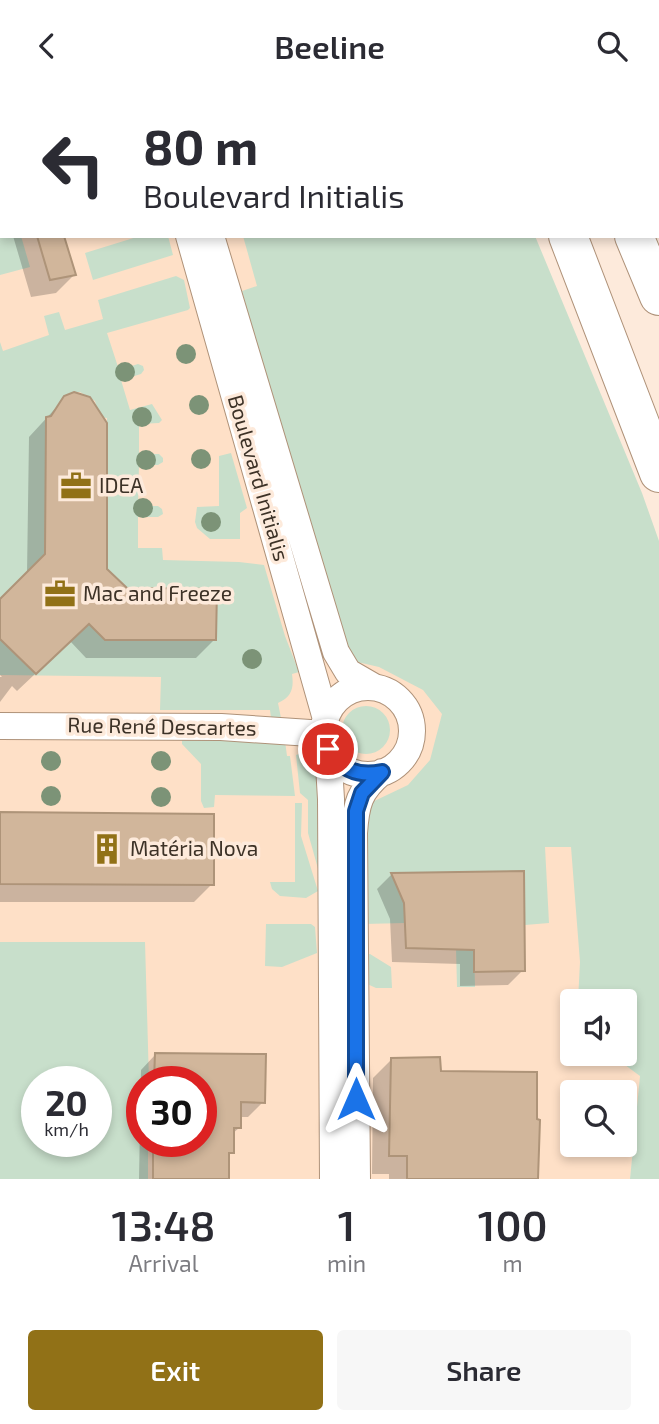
<!DOCTYPE html>
<meta charset="utf-8">
<style>
:root{--surface:#fff;--page:#f7f7f7;--text:#2b2b33;--muted:#7c7c81;--accent:#917117}
body{margin:0;font-family:"Exo 2",sans-serif;background:var(--page);color:var(--text);height:100vh;display:flex;flex-direction:column;font-size:26px;white-space:nowrap}
*{box-sizing:border-box;margin:0}
p{font-size:23px;color:var(--muted)}
.icon{flex:none;width:38px;height:38px;fill:none;stroke:currentColor;stroke-width:2;stroke-linecap:round;stroke-linejoin:round}
.map{position:relative;height:1088px;overflow:hidden}
.panel{display:flex;flex-direction:column;background:var(--surface);flex:1}
.panel>*{flex:none}
.top-card{position:absolute;left:0px;top:0px;width:660px;height:147px;box-shadow:0 4px 10px #0003;background:#fff;color:var(--text);overflow:hidden}
.controls{position:absolute;left:560px;top:898px;display:grid;gap:14px}
.controls a{display:grid;place-items:center;width:77px;height:77px;border-radius:7px;background:var(--surface);box-shadow:0 4px 10px #0003;font-size:35px}
.speed{position:absolute;left:21px;top:975px;display:flex;gap:14px;font-size:35px;font-weight:700;text-align:center}
.speed>*{display:grid;place-content:center;width:91px;height:91px;border-radius:50%;background:var(--surface);box-shadow:0 4px 10px #0003;line-height:1}
.speed small{font-size:18px;font-weight:400}
.speed .limit{border:10px solid #d22;background:#fff;color:#111}
.pin{position:absolute;display:grid;place-items:center;width:60px;height:60px;color:#fff;margin:-30px;border:4px solid #fff;border-radius:50%;box-shadow:0 2px 7px #0007}
.me{position:absolute;width:77px;margin:-38px;rotate:0deg;stroke-linejoin:round;filter:drop-shadow(0 0 5px #0008)}
.turn{display:flex;align-items:center;gap:24px;height:147px;padding:0 28px;font-size:32px}
.turn .icon{width:91px;height:91px;stroke-width:2.5}
.turn b{display:block;font-size:49px;line-height:60px}
.eta{display:flex;justify-content:space-evenly;align-items:center;height:119px;text-align:center}
.eta b{font-size:42px;font-weight:600;line-height:49px}
.button{display:flex;gap:14px;margin-top:auto;padding:14px 28px}
.button a{flex:1;height:80px;border-radius:7px;background:var(--accent);color:#fff;font-size:28px;font-weight:600;line-height:80px;text-align:center}
.button a+a{background:var(--page);color:var(--text)}
header{display:flex;justify-content:space-between;align-items:center;height:91px;padding:0 28px;background:var(--surface);font-size:32px;font-weight:600}
.map>svg:first-child{display:block}
</style>
<header><svg class="icon" aria-label="back" viewBox="0 0 24 24"><path d="M15 5l-7 7 7 7"/></svg>Beeline<svg class="icon" aria-label="search" viewBox="0 0 24 24"><circle cx="10" cy="10" r="6"/><path d="M15 15l6 6"/></svg></header>
<div class="map">
<svg width="659" height="1088" viewBox="0 0 659 1088">
<rect width="100%" height="100%" fill="#fdeadb"/>
<!-- built -->
<path fill="#fee0c7" fill-rule="evenodd" d="M 0,0 L 376,0 L 377,2 L 2,2 L 2,145 L 432,145 L 655,842 L 630,1088 L 0,1088 ZM 572,910 L 625,910 L 625,962 L 572,962 ZM 37,990 L 96,990 L 96,1050 L 37,1050 ZM 142,990 L 201,990 L 201,1050 L 142,1050 ZM 572,1001 L 625,1001 L 625,1054 L 572,1054 Z"/>
<!-- green -->
<path fill="#c8dfcb" fill-rule="evenodd" d="M 0,77 L 2,145 L 21,145 L 30,176 L 0,184 Z
M 140,145 L 168,145 L 173,164 L 93,189 L 85,162 Z
M 243,145 L 535,145 L 642,402 L 659,450 L 659,1088 L 630,1088 L 640,985 L 610,963 L 625,962 L 625,910 L 578,910 L 580,871 L 571,756 L 545,756 L 549,832 L 525,834 L 523,780 L 391,782 L 405,815 L 405,832 L 364,833 L 363,748 L 368,713 L 408,694 L 430,669 L 442,623 L 423,599 L 379,576 L 353,570 L 337,547 L 242,200 L 257,195 Z
M 176,185 L 184,189 L 190,217 L 188,219 L 107,242 L 119,279 L 138,273 L 143,275 L 144,279 L 141,283 L 121,289 L 130,319 L 152,313 L 162,329 L 159,332 L 139,333 L 139,363 L 159,363 L 163,367 L 163,371 L 158,374 L 139,374 L 138,415 L 158,415 L 162,418 L 163,423 L 158,426 L 138,426 L 138,457 L 162,457 L 163,469 L 239,471 L 264,474 L 285,545 L 299,581 L 292,583 C 294,597 292,606 278,612 L 281,627 L 271,627 L 270,619 L 160,619 L 161,586 L 0,584 L 0,536 L 2,550 L 36,583 L 89,533 L 105,549 L 216,549 L 217,499 L 127,497 L 100,471 L 107,463 L 107,327 L 99,326 L 95,310 L 80,301 C 64,301 58,310 55,325 L 46,326 L 45,463 L 0,508 L 0,251 L 3,260 L 49,244 L 44,225 L 59,221 L 65,239 L 103,228 L 98,209 Z
M 231,362 L 247,417 L 240,422 L 240,448 L 210,448 L 197,437 L 195,431 L 197,416 L 219,415 L 219,365 Z
M342 639a24 24 0 1 1 48 0a24 24 0 1 1-48 0Z
M 182,648 L 285,650 L 287,665 L 290,665 L 295,705 L 215,704 L 214,716 L 204,717 L 201,710 L 201,673 L 182,653 Z
M 299,659 L 309,670 L 321,693 L 322,792 L 308,742 L 308,709 L 300,702 L 296,664 L 299,663 Z
M 295,712 L 302,712 L 301,745 L 318,800 L 306,807 L 280,805 L 272,798 L 270,791 L 295,791 Z
M 455,817 L 473,817 L 475,896 L 457,896 Z
M 266,833 L 311,833 L 315,836 L 317,862 L 282,876 L 265,875 Z
M 0,851 L 145,851 L 149,990 L 142,990 L 142,1050 L 148,1050 L 148,1088 L 0,1088 ZM 37,990 L 96,990 L 96,1050 L 37,1050 Z
M 365,863 L 370,863 L 391,876 L 392,897 L 376,897 L 365,892 Z"/>
<!-- shadow -->
<path fill="#0003" fill-rule="evenodd" d="M 184,0 L 242,0 L 238,2 Z
M 0,18 L 2,19 L 2,107 L 0,101 Z
M 13,145 L 62,145 L 74,184 L 56,202 L 31,206 Z
M 65,307 L 105,479 L 126,499 L 214,549 L 196,567 L 86,567 L 70,550 L 17,600 L 12,595 L 0,611 L 0,586 L 2,586 L 0,584 L 0,510 L 27,483 L 29,346 Z
M 0,723 L 212,793 L 194,811 L 0,811 Z
M 522,782 L 523,879 L 508,894 L 460,895 L 460,873 L 392,871 L 390,828 L 377,798 L 392,783 Z
M 155,964 L 263,1011 L 248,1026 L 239,1026 L 239,1037 L 232,1043 L 232,1061 L 227,1066 L 227,1088 L 139,1088 L 141,979 ZM 142,990 L 201,990 L 201,1050 L 142,1050 Z
M 391,969 L 439,981 L 536,1088 L 389,1088 L 389,1083 L 372,1083 L 373,987 Z"/>
<!-- building -->
<path fill="#d1b69b" stroke="#ae9479" stroke-width="2" d="M 37,145 L 64,145 L 76,184 L 50,189 Z
M 74,301 L 90,306 L 107,332 L 107,478 L 127,497 L 217,498 L 216,549 L 105,549 L 89,533 L 36,583 L 0,548 L 0,508 L 45,463 L 46,326 L 51,325 L 64,305 Z
M 0,721 L 214,723 L 214,794 L 0,793 Z
M 524,780 L 525,880 L 474,881 L 474,859 L 406,857 L 404,812 L 391,782 Z
M 155,962 L 266,963 L 265,1012 L 241,1011 L 241,1037 L 234,1037 L 234,1062 L 229,1062 L 229,1088 L 153,1088 L 153,1050 L 201,1050 L 201,990 L 154,990 Z
M 440,966 L 441,980 L 537,981 L 537,1028 L 540,1029 L 538,1088 L 407,1088 L 407,1065 L 389,1065 L 391,967 Z"/>
<g fill="none" stroke-linecap="round" stroke-linejoin="round">
<defs>
<path id="street" d="M 126,0 L 128,2
M 156,0 L 157,2
M 189,145 L 326,628
M 211,145 L 336,561 L 348,581 L 374,596
M324 640a44 44 0 1 1 88 0a44 44 0 1 1-88 0Z
M 0,635 L 221,636 L 325,643
M 328,658 L 331,708 L 333,1088
M 357,1088 L 354,742 C 356,713 359,700 382,681"/>
<path id="highway" d="M 512,0 L 513,2
M 575,0 L 576,2
M 568,145 L 659,382
M 634,145 L 659,205"/>
</defs>
<!-- street casing -->
<use href="#street" stroke="#af9279" stroke-width="28"/>
<!-- highway casing -->
<use href="#highway" stroke="#af9279" stroke-width="40"/>
<!-- street -->
<use href="#street" stroke="#fff" stroke-width="26"/>
<!-- highway -->
<use href="#highway" stroke="#fff" stroke-width="38"/>
</g>
<!-- trees -->
<g fill="#7c9377">
<circle cx="186" cy="263" r="10"/>
<circle cx="125" cy="281" r="10"/>
<circle cx="199" cy="314" r="10"/>
<circle cx="142" cy="326" r="10"/>
<circle cx="201" cy="368" r="10"/>
<circle cx="146" cy="369" r="10"/>
<circle cx="143" cy="417" r="10"/>
<circle cx="211" cy="431" r="10"/>
<circle cx="252" cy="568" r="10"/>
<circle cx="51" cy="670" r="10"/>
<circle cx="161" cy="670" r="10"/>
<circle cx="51" cy="705" r="10"/>
<circle cx="161" cy="706" r="10"/>
</g>
<g fill="none" stroke-linecap="round" stroke-linejoin="round">
<defs>
<path id="route" d="M 328,658 C 341,679 358,686 382,681 L 362,702 L 356,720 L 356,1008"/>
</defs>
<!-- route casing -->
<use href="#route" stroke="#114b97" stroke-width="18"/>
<!-- route -->
<use href="#route" stroke="#1a73e8" stroke-width="12"/>
</g>
<!-- icons -->
<defs>
<symbol id="office-bare" viewBox="-9 -9 18 18"><path d="M-6-3h4V-5.5h4V-3h4V5H-6ZM-1-4.5V-3h2v-1.5ZM-6 0V1H6V0Z" fill="#917117" stroke="#fdeadb" stroke-width="2.5" paint-order="stroke"/></symbol>
<symbol id="building-bare" viewBox="-9 -9 18 18"><path d="M-4-6H4V6H1V3H-1V6H-4ZM-2.5-4.3h1.7v1.8h-1.7ZM.8-4.3h1.7v1.8H.8ZM-2.5-1h1.7V.8h-1.7ZM.8-1h1.7V.8H.8Z" fill="#917117" stroke="#fdeadb" stroke-width="2.5" paint-order="stroke"/></symbol>
</defs>
<g fill-rule="evenodd">
<use href="#office-bare" x="54" y="373" width="44" height="44"/>
<use href="#office-bare" x="38" y="481" width="44" height="44"/>
<use href="#building-bare" x="85" y="736" width="44" height="44"/>
</g>
<g text-anchor="middle" stroke-width="7" stroke-linejoin="round" paint-order="stroke">
<!-- street labels -->
<g font-size="21" fill="#3d3227" stroke="#fdeadb">
<text transform="translate(258 387) rotate(74)" y="7">Boulevard Initialis</text>
<text transform="translate(162 636) rotate(1)" y="7">Rue René Descartes</text>
</g>
<!-- poi labels -->
<g font-size="21" fill="#3d3227" stroke="#fdeadb" text-anchor="start">
<text x="99" y="402">IDEA</text>
<text x="83" y="510">Mac and Freeze</text>
<text x="130" y="765">Matéria Nova</text>
</g>
</g>
</svg>
<div class="controls">
<a><svg class="icon" aria-label="sound" viewBox="0 0 24 24"><path d="M4 9h4l5-4v14l-5-4H4zM17 9q2 3 0 6"/></svg></a>
<a><svg class="icon" aria-label="search" viewBox="0 0 24 24"><circle cx="10" cy="10" r="6"/><path d="M15 15l6 6"/></svg></a>
</div>
<div class="speed"><div>20<small>km/h</small></div><div class="limit">30</div></div>
<div class="pin" style="left:328px;top:658px;background:#d93025"><svg class="icon" aria-label="arrive" viewBox="0 0 24 24"><path d="M6 21V4h12l-3 4 3 4H6"/></svg></div>
<svg class="me" style="left:356px;top:1008px" viewBox="-20 -20 40 40"><path d="M0-17L14 15 0 8-14 15z" fill="#1a73e8" stroke="#fff" stroke-width="4"/></svg>
<div class="top-card">
<div class="turn"><svg class="icon" aria-label="left" viewBox="0 0 24 24"><path d="M17 20v-9H6M10 6l-5 5 5 5"/></svg><div><b>80 m</b>Boulevard Initialis</div></div>
</div>
</div>
<section class="panel">
<div class="eta">
<div><b>13:48</b><p>Arrival</p></div>
<div><b>1</b><p>min</p></div>
<div><b>100</b><p>m</p></div>
</div>
<div class="button"><a>Exit</a><a>Share</a></div>
</section>
